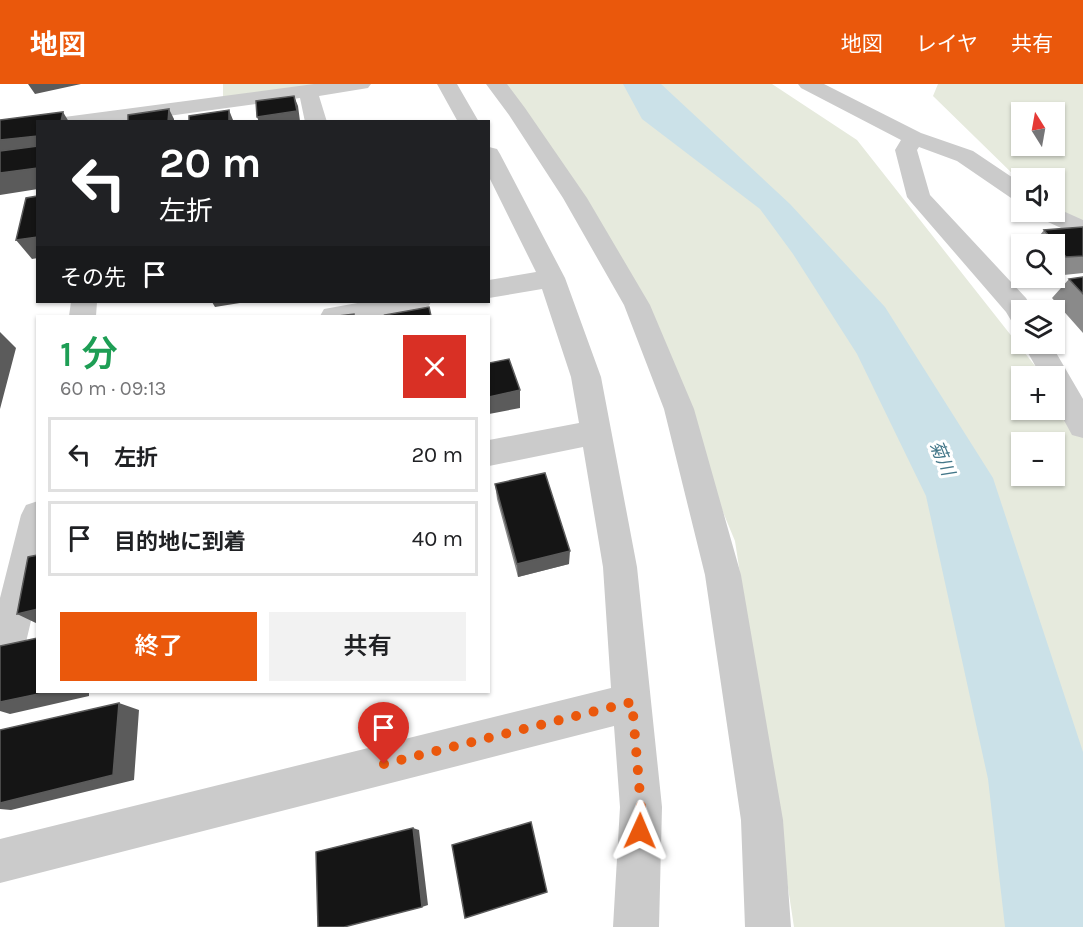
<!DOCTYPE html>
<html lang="ja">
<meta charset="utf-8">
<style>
:root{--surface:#fff;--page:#f2f2f2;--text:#202124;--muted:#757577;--line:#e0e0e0;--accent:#ea580c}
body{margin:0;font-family:Karla,"Noto Sans JP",sans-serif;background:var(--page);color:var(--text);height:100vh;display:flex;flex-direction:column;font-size:22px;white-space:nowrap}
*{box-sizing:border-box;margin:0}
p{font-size:20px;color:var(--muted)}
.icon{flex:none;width:33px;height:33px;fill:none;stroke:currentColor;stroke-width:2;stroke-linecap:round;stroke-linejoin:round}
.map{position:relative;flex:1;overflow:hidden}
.drawer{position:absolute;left:36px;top:231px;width:454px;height:378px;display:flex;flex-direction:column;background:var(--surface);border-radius:0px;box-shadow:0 2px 4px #0004}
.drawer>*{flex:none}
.hud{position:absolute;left:36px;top:36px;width:454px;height:183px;border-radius:0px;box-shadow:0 2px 4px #0004;background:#202124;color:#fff;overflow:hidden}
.needle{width:39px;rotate:349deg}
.buttons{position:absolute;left:1011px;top:18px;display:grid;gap:12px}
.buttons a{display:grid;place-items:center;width:54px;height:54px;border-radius:0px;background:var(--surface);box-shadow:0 2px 4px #0004;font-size:30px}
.pin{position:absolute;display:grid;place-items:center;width:51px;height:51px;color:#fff;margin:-62px -26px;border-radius:50% 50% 50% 0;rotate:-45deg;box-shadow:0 0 6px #0007}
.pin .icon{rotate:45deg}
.me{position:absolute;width:66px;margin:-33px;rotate:1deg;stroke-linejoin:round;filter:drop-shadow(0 0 4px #0008)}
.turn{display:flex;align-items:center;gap:21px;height:126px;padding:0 24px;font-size:27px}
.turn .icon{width:78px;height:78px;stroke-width:2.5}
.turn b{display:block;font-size:42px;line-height:51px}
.then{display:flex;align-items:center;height:57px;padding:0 24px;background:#0003;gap:12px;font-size:22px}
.round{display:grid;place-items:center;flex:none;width:63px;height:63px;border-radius:0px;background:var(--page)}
.summary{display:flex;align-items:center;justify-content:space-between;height:102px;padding:0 24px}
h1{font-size:36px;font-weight:600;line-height:45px;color:#1e9e55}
.cta{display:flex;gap:12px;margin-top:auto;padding:12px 24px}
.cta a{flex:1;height:69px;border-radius:0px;background:var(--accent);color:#fff;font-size:24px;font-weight:600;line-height:69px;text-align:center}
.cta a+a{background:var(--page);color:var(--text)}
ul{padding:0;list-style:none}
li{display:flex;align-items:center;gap:18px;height:75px;margin:0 12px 9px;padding:0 12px;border:3px solid var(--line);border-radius:0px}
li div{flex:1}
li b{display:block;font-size:22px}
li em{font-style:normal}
header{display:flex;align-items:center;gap:36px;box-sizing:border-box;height:84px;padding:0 30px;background:var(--accent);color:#fff}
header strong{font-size:28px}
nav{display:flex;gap:33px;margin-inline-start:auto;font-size:21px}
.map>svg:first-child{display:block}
</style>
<header>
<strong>地図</strong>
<nav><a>地図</a><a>レイヤ</a><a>共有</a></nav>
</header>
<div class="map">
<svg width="1083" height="843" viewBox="0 0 1083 843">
<rect width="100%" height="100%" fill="#fff"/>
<!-- green -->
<path fill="#e6eadd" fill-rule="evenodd" d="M 223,0 L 322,0 L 223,14 Z
M 496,0 L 772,0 L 857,56 L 1043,292 L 1022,292 L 1022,326 L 1054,326 L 1055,308 L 1083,344 L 1083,843 L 794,843 L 735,457 L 637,221 ZM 1022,358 L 1054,358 L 1054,392 L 1022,392 Z
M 938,0 L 1083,0 L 1083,140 L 1055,123 L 1054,94 L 1022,94 L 1021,98 L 933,12 ZM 1022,28 L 1054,28 L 1054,62 L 1022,62 Z"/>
<!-- water -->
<path fill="#cbe1e8" d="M 623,0 L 661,0 L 790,120 L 885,223 L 993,394 L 1083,668 L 1083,843 L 1005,843 L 988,695 L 926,412 L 857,270 L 793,170 L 760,125 L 642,35 Z"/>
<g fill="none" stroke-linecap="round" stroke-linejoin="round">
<!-- minor -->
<path fill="#cbcbcb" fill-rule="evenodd" d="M 314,0 L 371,0 L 368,4 L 319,12 L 327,38 L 305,38 L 300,14 L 124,38 L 62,38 L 64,33 L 72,32 Z
M 437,0 L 457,0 L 479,38 L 458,38 Z
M 486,0 L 507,0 L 525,24 L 587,114 L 650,221 L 694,325 L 741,491 L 783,736 L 791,843 L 745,843 L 741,736 L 705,491 L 664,325 L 624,221 L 563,114 L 509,31 Z
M 798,0 L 824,0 L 921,49 L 973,67 L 1022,100 L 1022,118 L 1014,116 L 957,77 L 919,63 L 917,66 L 930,111 L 1026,214 L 1033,226 L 1022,226 L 1022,241 L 1012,238 L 1006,228 L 911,118 L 907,113 L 895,66 L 901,56 L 801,4 Z
M 489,63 L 497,65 L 500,70 L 565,194 L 601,293 L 637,483 L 662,723 L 659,843 L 613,843 L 620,723 L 614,642 L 0,799 L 0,755 L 611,604 L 603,483 L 583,363 L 489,382 L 489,356 L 579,339 L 571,293 L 542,205 L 489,214 L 489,196 L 536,188 L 489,93 Z
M 1054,123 L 1083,136 L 1083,154 L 1037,133 L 1034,128 L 1054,128 Z
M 71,218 L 97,218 L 96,232 L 69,232 Z
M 363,218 L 431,218 L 427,225 L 388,232 L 320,232 L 324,225 Z
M 1023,260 L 1051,260 L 1083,315 L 1083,354 L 1072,351 L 1054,318 L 1054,292 L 1041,292 Z
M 38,417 L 38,507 L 19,588 L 13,601 L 0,607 L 0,514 L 21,431 L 26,421 Z"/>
</g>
<!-- wall -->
<path fill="#8a8a8a" d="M 1083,143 L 1083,189 L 1054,192 L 1054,160 L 1033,160 L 1044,146 Z
M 1083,193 L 1083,249 L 1052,214 L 1069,195 Z
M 495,400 L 569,480 L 518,493 L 497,415 Z"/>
<!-- shaded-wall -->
<path fill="#5b5b5b" d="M 28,0 L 81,0 L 35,10 Z
M 294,12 L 298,22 L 300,37 L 259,38 L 257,33 Z
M 169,25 L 174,35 L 174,38 L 168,38 Z
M 229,26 L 233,36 L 233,38 L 229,38 Z
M 63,28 L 69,38 L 61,38 Z
M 38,52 L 38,73 L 0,72 L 0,56 Z
M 38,84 L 38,105 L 0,111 L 0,89 Z
M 38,153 L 38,174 L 32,175 L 16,156 Z
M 212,218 L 246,218 L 215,223 Z
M 0,248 L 16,264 L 0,325 Z
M 520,306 L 520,324 L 489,330 L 489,313 Z
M 570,467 L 569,480 L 518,493 L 517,480 Z
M 38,525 L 38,540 L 17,530 Z
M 48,608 L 89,608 L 89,612 L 10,630 L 0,627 L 0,618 Z
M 119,619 L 139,626 L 134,696 L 11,726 L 0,725 L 0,719 Z
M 413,744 L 419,746 L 428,821 L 422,823 Z"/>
<!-- building -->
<path fill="#151515" stroke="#5b5b5b" stroke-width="1.5" d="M 294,12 L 297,27 L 257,33 L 256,17 Z
M 169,25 L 168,38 L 128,38 L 128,31 Z
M 229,26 L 229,38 L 189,38 L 189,32 Z
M 63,28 L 61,38 L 38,38 L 38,52 L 0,56 L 0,36 Z
M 38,62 L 38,84 L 0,89 L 0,67 Z
M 38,112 L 38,153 L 16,156 L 26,114 Z
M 1083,143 L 1083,172 L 1066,173 L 1044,146 Z
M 1083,193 L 1083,210 L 1069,195 Z
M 429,223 L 431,232 L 386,232 L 385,231 Z
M 354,230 L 354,232 L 338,232 Z
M 509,275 L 520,306 L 489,313 L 489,279 Z
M 545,389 L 570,467 L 517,480 L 495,400 Z
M 38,471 L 38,525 L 17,530 L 28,473 Z
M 38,554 L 38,608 L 48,608 L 0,618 L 0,562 Z
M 119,619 L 113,691 L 0,719 L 0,646 Z
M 531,738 L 547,808 L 465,834 L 452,761 Z
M 413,744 L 422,823 L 344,843 L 318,843 L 316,768 Z"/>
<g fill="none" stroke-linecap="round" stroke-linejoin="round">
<!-- route -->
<path stroke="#ea580c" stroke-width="10" stroke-dasharray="0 18" d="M 384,680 L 632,618 L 641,723 L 640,747"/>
</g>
<g text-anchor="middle" stroke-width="6" stroke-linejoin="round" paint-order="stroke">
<!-- water labels -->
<g font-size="18" font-style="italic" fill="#437789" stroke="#fff">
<text transform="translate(942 374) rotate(67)" y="6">菊川</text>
</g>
</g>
</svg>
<div class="buttons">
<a><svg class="needle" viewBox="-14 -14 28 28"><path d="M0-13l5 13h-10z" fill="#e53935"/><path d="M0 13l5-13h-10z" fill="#757577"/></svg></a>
<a><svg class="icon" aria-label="sound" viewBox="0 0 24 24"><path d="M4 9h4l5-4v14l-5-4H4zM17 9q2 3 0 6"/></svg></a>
<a><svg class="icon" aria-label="search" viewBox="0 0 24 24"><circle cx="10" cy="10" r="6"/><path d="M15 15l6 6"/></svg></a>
<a><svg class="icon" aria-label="layers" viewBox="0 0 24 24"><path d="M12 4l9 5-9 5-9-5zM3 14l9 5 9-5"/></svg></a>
<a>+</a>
<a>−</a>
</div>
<div class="pin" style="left:384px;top:680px;background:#d93025"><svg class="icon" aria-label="arrive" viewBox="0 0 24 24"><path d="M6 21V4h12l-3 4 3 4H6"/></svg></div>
<svg class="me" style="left:640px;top:747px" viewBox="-20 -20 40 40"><path d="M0-17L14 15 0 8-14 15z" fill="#ea580c" stroke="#fff" stroke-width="4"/></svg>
<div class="hud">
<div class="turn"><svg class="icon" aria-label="left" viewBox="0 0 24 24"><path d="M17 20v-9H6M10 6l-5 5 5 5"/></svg><div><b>20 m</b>左折</div></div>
<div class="then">その先<svg class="icon" aria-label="arrive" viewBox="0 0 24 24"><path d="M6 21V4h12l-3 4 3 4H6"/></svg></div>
</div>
<section class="drawer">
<div class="summary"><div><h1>1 分</h1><p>60 m · 09:13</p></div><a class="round" style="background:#d93025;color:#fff"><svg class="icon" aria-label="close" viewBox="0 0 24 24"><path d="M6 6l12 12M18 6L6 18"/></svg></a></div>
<ul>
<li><svg class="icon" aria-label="left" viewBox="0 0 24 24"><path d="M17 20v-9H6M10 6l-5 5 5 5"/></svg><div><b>左折</b></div><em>20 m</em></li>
<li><svg class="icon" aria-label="arrive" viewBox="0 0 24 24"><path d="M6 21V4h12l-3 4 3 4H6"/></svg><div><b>目的地に到着</b></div><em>40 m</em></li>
</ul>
<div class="cta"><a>終了</a><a>共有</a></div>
</section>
</div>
